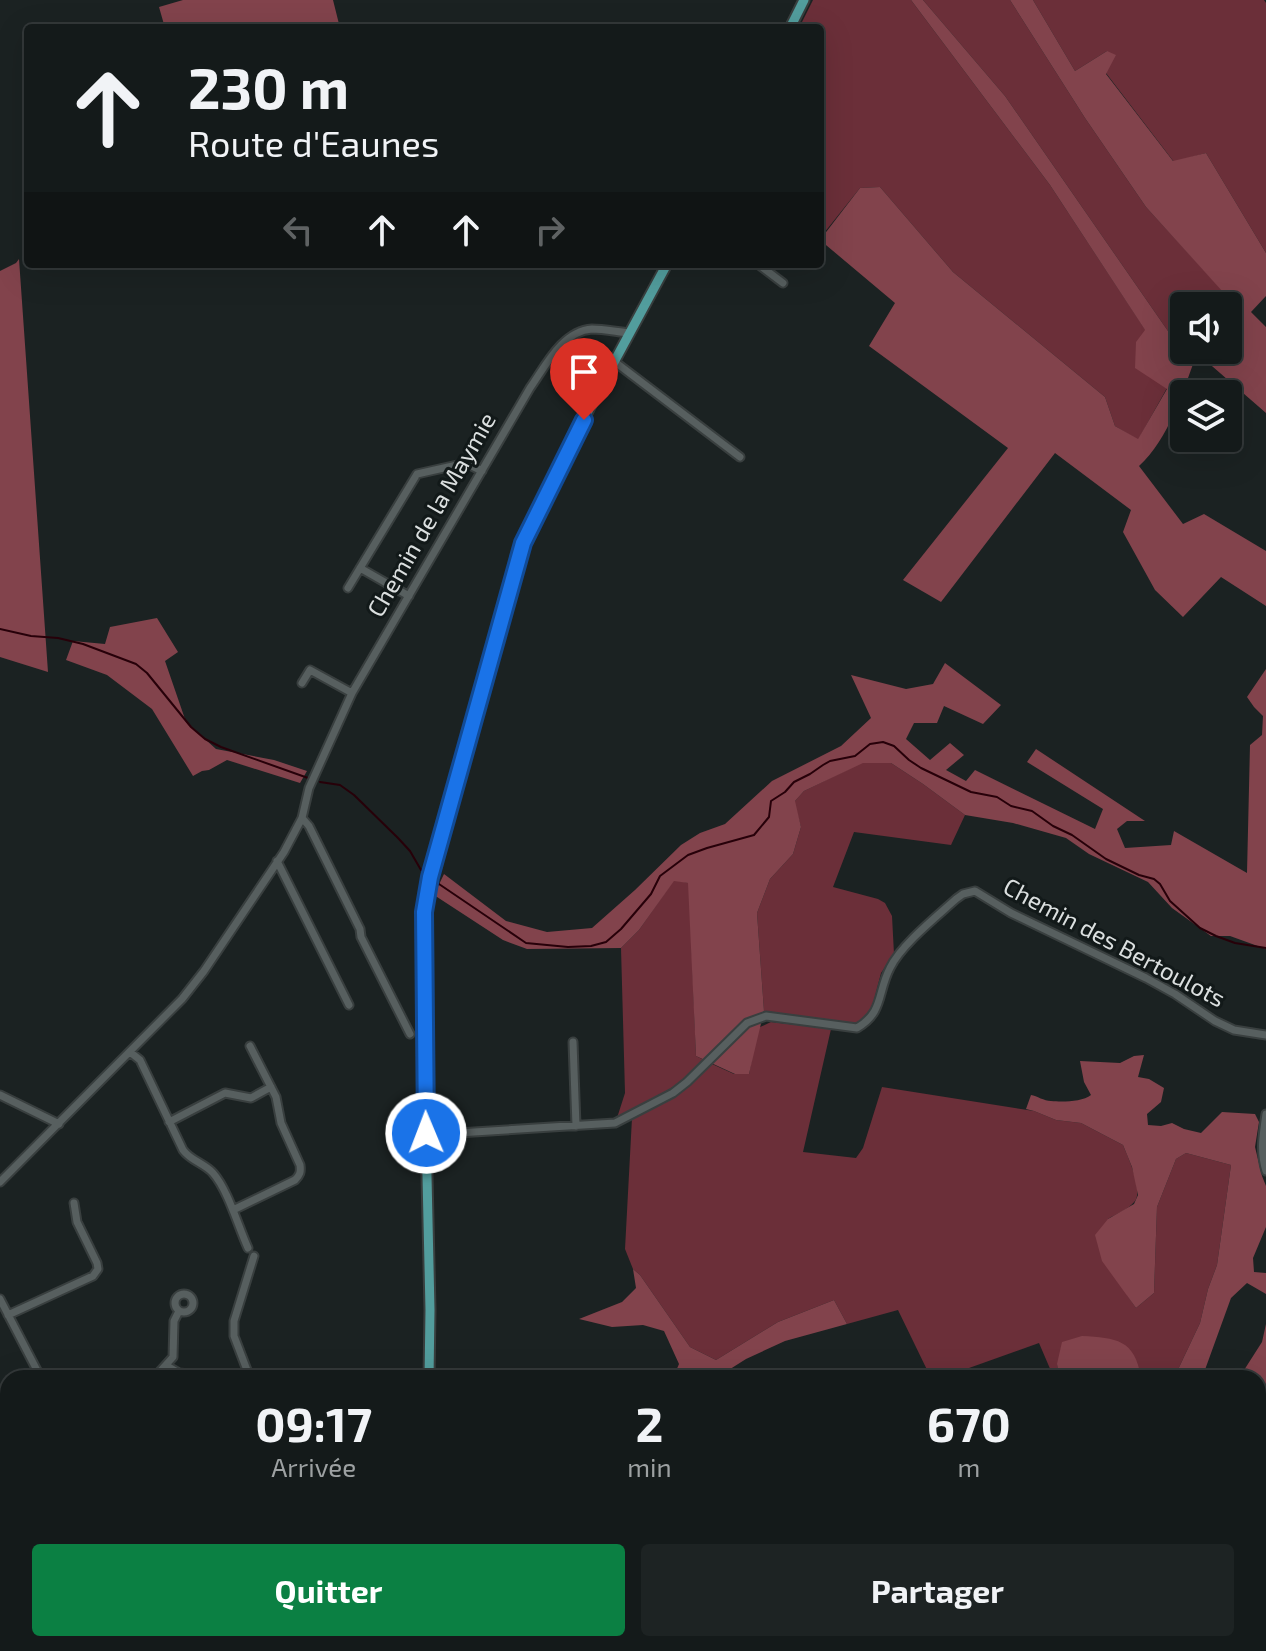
<!DOCTYPE html>
<html lang="fr">
<meta charset="utf-8">
<style>
:root{--surface:#141a1a;--page:#1d2323;--text:#f1f3f6;--muted:#9da1a2;--line:#333839;--accent:#0b8043}
body{margin:0;font-family:"Exo 2",sans-serif;background:var(--page);color:var(--text);height:100vh;display:flex;flex-direction:column;font-size:30px;white-space:nowrap}
*{box-sizing:border-box;margin:0}
p{font-size:26px;color:var(--muted)}
.icon{flex:none;width:44px;height:44px;fill:none;stroke:currentColor;stroke-width:2;stroke-linecap:round;stroke-linejoin:round}
.map{position:relative;flex:1;overflow:hidden}
.details{position:absolute;left:0px;top:1370px;width:1266px;height:282px;display:flex;flex-direction:column;background:var(--surface);border-radius:24px 24px 0 0;box-shadow:0 8px 32px #0002,0 0 0 2px var(--line)}
.details>*{flex:none}
.hud{position:absolute;left:24px;top:24px;width:800px;height:244px;border-radius:8px;box-shadow:0 8px 32px #0002,0 0 0 2px var(--line);background:#141a1a;color:var(--text);overflow:hidden}
.controls{position:absolute;left:1170px;top:292px;display:grid;gap:16px}
.controls a{display:grid;place-items:center;width:72px;height:72px;border-radius:8px;background:var(--surface);box-shadow:0 8px 32px #0002,0 0 0 2px var(--line);font-size:40px}
.pin{position:absolute;display:grid;place-items:center;width:68px;height:68px;color:#fff;margin:-82px -34px;border-radius:50% 50% 50% 0;rotate:-45deg;box-shadow:0 0 8px #0007}
.pin .icon{rotate:45deg}
.me{position:absolute;width:88px;margin:-44px;rotate:359deg;stroke-linejoin:round;filter:drop-shadow(0 0 6px #0008)}
.turn{display:flex;align-items:center;gap:28px;height:168px;padding:0 32px;font-size:36px}
.turn .icon{width:104px;height:104px;stroke-width:2.5}
.turn b{display:block;font-size:56px;line-height:68px}
.lanes{display:flex;align-items:center;height:76px;padding:0 32px;background:#0003;justify-content:center;gap:40px;direction:ltr}
.lanes .off{opacity:.35}
.eta{display:flex;justify-content:space-evenly;align-items:center;height:136px;text-align:center}
.eta b{font-size:48px;font-weight:700;line-height:56px}
.action{display:flex;gap:16px;margin-top:auto;padding:16px 32px}
.action a{flex:1;height:92px;border-radius:8px;background:var(--accent);color:#fff;font-size:32px;font-weight:700;line-height:92px;text-align:center}
.action a+a{background:var(--page);color:var(--text)}
.map>svg:first-child{display:block}
</style>
<div class="map">
<svg width="1266" height="1651" viewBox="0 0 1266 1651">
<rect width="100%" height="100%" fill="#1b2222"/>
<!-- green -->
<path fill="#6b2f39" d="M 813,0 L 911,0 L 1050,185 L 1146,331 L 1167,388 L 1138,440 L 1115,426 L 1105,397 L 953,272 L 880,187 L 860,188 L 820,238 L 820,28 L 799,28 Z
M 923,0 L 1010,0 L 1085,118 L 1146,207 L 1233,302 L 1228,309 L 1228,306 L 1184,306 L 1184,350 L 1199,350 L 1196,353 L 1186,357 L 1005,96 Z
M 1033,0 L 1264,0 L 1266,3 L 1266,253 L 1206,153 L 1174,162 L 1106,73 L 1107,51 L 1075,71 Z
M 863,762 L 891,763 L 923,784 L 965,815 L 951,845 L 854,832 L 833,887 L 878,899 L 885,903 L 892,916 L 894,954 L 881,973 L 872,1008 L 867,1017 L 856,1023 L 764,1011 L 757,913 L 770,879 L 793,854 L 801,827 L 794,802 L 804,791 Z
M 674,880 L 689,883 L 696,1056 L 704,1060 L 675,1086 L 617,1118 L 625,1093 L 621,948 L 639,930 Z
M 771,1022 L 831,1029 L 803,1152 L 856,1158 L 863,1148 L 882,1087 L 1034,1111 L 1056,1120 L 1081,1123 L 1123,1145 C 1128,1157 1143,1190 1135,1201 C 1129,1209 1116,1214 1108,1219 L 1127,1295 L 1136,1308 L 1154,1293 L 1157,1207 L 1176,1159 L 1186,1153 L 1231,1165 L 1217,1265 L 1208,1289 L 1200,1323 L 1174,1378 L 1141,1378 L 1140,1370 L 1057,1364 L 1059,1378 L 1054,1378 L 1039,1343 L 941,1378 L 931,1378 L 898,1310 L 847,1324 L 834,1300 L 778,1322 L 716,1360 L 690,1347 L 640,1275 L 633,1269 L 625,1249 L 632,1118 C 664,1102 686,1087 712,1064 L 734,1074 L 749,1074 L 758,1028 Z"/>
<!-- forest -->
<path fill="#82434c" d="M 183,0 L 333,0 L 340,28 L 165,28 L 159,7 Z
M 911,0 L 923,0 L 1005,96 L 1186,357 L 1196,353 L 1199,350 L 1228,350 L 1228,309 L 1232,302 L 1146,207 L 1085,118 L 1010,0 L 1033,0 L 1075,71 L 1107,51 L 1116,55 L 1106,74 L 1173,161 L 1206,153 L 1266,253 L 1266,296 L 1251,312 L 1266,327 L 1266,413 L 1197,353 C 1183,391 1169,439 1139,466 L 1183,524 L 1204,514 L 1266,551 L 1266,606 L 1221,577 L 1183,617 L 1155,590 L 1123,532 L 1131,510 L 1055,453 L 941,602 L 903,580 L 1008,448 L 869,346 L 895,303 L 820,240 L 860,188 L 880,187 L 953,272 L 1105,397 L 1115,426 L 1138,439 L 1167,389 L 1135,368 L 1136,342 L 1145,330 L 1050,185 Z
M 19,259 L 48,672 L 0,657 L 0,271 L 16,263 Z
M 157,618 L 178,652 L 165,661 L 186,722 L 216,749 L 274,760 L 307,771 L 300,783 L 227,760 L 209,770 L 202,771 L 193,776 L 152,709 L 107,675 L 66,660 L 73,641 L 105,644 L 110,627 Z
M 945,663 L 1001,705 L 983,724 L 944,706 L 937,723 L 914,723 L 906,739 L 930,760 L 950,743 L 964,755 L 946,770 L 966,781 L 975,770 L 1095,829 L 1103,809 L 1027,762 L 1036,749 L 1145,821 L 1127,821 L 1117,829 L 1125,848 L 1171,845 L 1174,831 L 1247,873 L 1250,745 L 1262,735 L 1263,716 L 1254,707 L 1247,697 L 1266,669 L 1266,949 L 1230,936 L 1211,936 L 1172,908 L 1148,882 L 1089,854 L 1066,838 L 1013,823 L 965,815 L 923,784 L 891,763 L 863,763 L 804,791 L 795,801 L 801,827 L 793,854 L 770,879 L 757,913 L 764,1011 L 749,1074 L 735,1074 L 696,1056 L 688,883 L 674,881 L 639,930 L 621,948 L 527,949 L 503,940 L 434,895 L 444,874 L 506,921 L 547,932 L 592,928 L 635,890 L 681,845 L 700,833 L 725,824 L 772,781 L 841,746 L 871,718 L 851,675 L 906,689 L 933,684 Z
M 1144,1055 L 1138,1077 L 1149,1079 L 1164,1088 L 1161,1102 L 1147,1114 L 1148,1125 L 1161,1126 L 1172,1123 L 1184,1129 L 1201,1133 L 1222,1112 L 1255,1114 L 1259,1122 L 1255,1147 L 1262,1176 L 1266,1186 L 1266,1227 L 1253,1258 L 1254,1272 L 1266,1273 L 1266,1294 L 1247,1283 L 1231,1298 L 1202,1378 L 1174,1378 L 1200,1323 L 1208,1289 L 1217,1265 L 1231,1165 L 1186,1153 L 1176,1159 L 1157,1207 L 1154,1293 L 1136,1308 L 1102,1261 L 1095,1235 L 1108,1219 L 1134,1204 L 1138,1195 L 1132,1167 L 1123,1145 L 1081,1123 L 1056,1120 L 1034,1111 L 1026,1109 L 1031,1095 C 1037,1096 1044,1101 1051,1101 C 1062,1102 1082,1102 1091,1095 L 1084,1082 L 1080,1061 L 1120,1063 L 1134,1056 Z
M 633,1269 L 640,1275 L 690,1347 L 716,1360 L 778,1322 L 834,1300 L 847,1324 L 785,1341 L 746,1359 L 716,1378 L 673,1378 L 679,1364 L 664,1331 L 643,1325 L 612,1327 L 579,1319 L 622,1302 L 636,1288 Z
M 1266,1324 L 1266,1389 L 1258,1388 L 1258,1378 L 1239,1378 L 1262,1342 Z
M 1082,1336 C 1116,1338 1135,1339 1141,1378 L 1059,1378 L 1057,1364 L 1062,1342 Z"/>
<g fill="none" stroke-linecap="round" stroke-linejoin="round">
<!-- stream -->
<path stroke="#270009" stroke-width="2" d="M 0,629 L 31,636 L 58,638 L 83,644 L 136,664 L 147,673 L 191,727 L 205,739 L 221,747 L 308,778
M 320,782 L 340,785 L 354,795 L 398,838 L 410,851 L 421,870
M 436,882 L 526,943 L 568,947 L 591,946 L 606,942 L 621,929 L 651,894 L 660,876 L 688,855 L 707,848 L 754,835 L 769,817 L 771,801 L 785,792 L 794,782 L 810,774 L 823,765 L 830,761 L 855,756 L 870,744 L 883,742 L 894,746 L 909,760 L 921,768 L 971,792 L 997,797 L 1011,806 L 1032,811 L 1053,826 L 1072,835 L 1106,859 L 1139,875 L 1154,879 L 1160,884 L 1170,901 L 1200,928 L 1216,936 L 1235,943 L 1266,948"/>
<defs>
<path id="minor" d="M 758,264 L 783,283
M 615,362 L 740,457
M 360,568 L 409,596
M 348,588 L 417,474 L 466,463 L 482,471
M 302,683 L 310,670 L 352,693
M 302,818 L 309,826 L 360,929 L 361,937 L 410,1034
M 277,861 L 349,1005
M 573,1042 L 576,1126
M 130,1052 L 140,1060 L 183,1150 C 191,1161 204,1163 213,1173 C 228,1190 238,1226 248,1248
M 0,1095 L 59,1124
M 1266,1114 C 1263,1134 1260,1152 1266,1171
M 169,1122 L 225,1093 L 251,1098 L 271,1087
M 426,1135 L 615,1123 L 673,1093 L 687,1082 L 747,1023 L 766,1016 L 857,1028 C 884,1012 877,993 890,968 C 901,945 936,917 956,899 L 963,894 L 975,891 L 1011,913 L 1146,978 L 1175,994 L 1215,1021 L 1234,1030 L 1266,1035
M 0,1182 L 182,999 L 204,971 L 284,852 L 302,818 L 309,788 L 352,693 L 530,388 C 545,367 562,331 592,329 C 604,329 618,332 630,333
M 233,1210 L 295,1180 C 300,1175 301,1172 300,1165 L 281,1123 L 276,1097 L 250,1046
M175 1303a9 9 0 1 1 18 0a9 9 0 1 1-18 0Z
M 0,1299 L 41,1378
M 8,1315 L 93,1276 L 98,1269 L 97,1263 L 77,1222 L 74,1203
M 167,1366 L 179,1373 L 189,1374
M 154,1378 L 173,1357 L 174,1321 L 179,1311
M 250,1378 L 234,1336 L 234,1321 L 254,1256
M 0,1575 L 8,1573
M 452,1644 L 471,1651
M 545,1644 L 547,1651
M 630,1644 L 632,1651
M 1066,1644 L 1066,1651
M 78,1651 L 97,1644
M 310,1651 L 312,1644
M 1078,1651 L 1098,1649 L 1142,1651"/>
<path id="major" d="M 790,28 L 804,0
M 429,1378 L 430,1310 L 425,1087 L 424,912 L 430,877 L 523,543 L 593,401 L 667,264
M 408,1647 L 420,1650 L 432,1644"/>
</defs>
<!-- minor casing -->
<use href="#minor" stroke="#393f3f" stroke-width="11"/>
<!-- major casing -->
<use href="#major" stroke="#393f3f" stroke-width="13"/>
<!-- minor -->
<use href="#minor" stroke="#575f5f" stroke-width="7"/>
<!-- major -->
<use href="#major" stroke="#529d9d" stroke-width="9"/>
</g>
<g fill="none" stroke-linecap="round" stroke-linejoin="round">
<defs>
<path id="route" d="M 426,1133 L 424,912 L 430,877 L 523,543 L 584,420"/>
</defs>
<!-- route casing -->
<use href="#route" stroke="#114b97" stroke-width="20"/>
<!-- route -->
<use href="#route" stroke="#1a73e8" stroke-width="14"/>
</g>
<g text-anchor="middle" stroke-width="6" stroke-linejoin="round" paint-order="stroke">
<!-- street labels -->
<g font-size="24" fill="#dbdfdf" stroke="#121919">
<text transform="translate(432 515) rotate(-60)" y="8">Chemin de la Maymie</text>
<text transform="translate(1114 943) rotate(28)" y="8">Chemin des Bertoulots</text>
</g>
</g>
</svg>
<div class="controls">
<a><svg class="icon" aria-label="sound" viewBox="0 0 24 24"><path d="M4 9h4l5-4v14l-5-4H4zM17 9q2 3 0 6"/></svg></a>
<a><svg class="icon" aria-label="layers" viewBox="0 0 24 24"><path d="M12 4l9 5-9 5-9-5zM3 14l9 5 9-5"/></svg></a>
</div>
<div class="pin" style="left:584px;top:420px;background:#d93025"><svg class="icon" aria-label="arrive" viewBox="0 0 24 24"><path d="M6 21V4h12l-3 4 3 4H6"/></svg></div>
<svg class="me" style="left:426px;top:1133px" viewBox="-20 -20 40 40"><circle r="17" fill="#1a73e8" stroke="#fff" stroke-width="3"/><path d="M0-11L8 9 0 5-8 9z" fill="#fff"/></svg>
<div class="hud">
<div class="turn"><svg class="icon" aria-label="ahead" viewBox="0 0 24 24"><path d="M12 20V5M6 11l6-6 6 6"/></svg><div><b>230 m</b>Route d'Eaunes</div></div>
<div class="lanes"><svg class="icon off" aria-label="left" viewBox="0 0 24 24"><path d="M17 20v-9H6M10 6l-5 5 5 5"/></svg><svg class="icon" aria-label="ahead" viewBox="0 0 24 24"><path d="M12 20V5M6 11l6-6 6 6"/></svg><svg class="icon" aria-label="ahead" viewBox="0 0 24 24"><path d="M12 20V5M6 11l6-6 6 6"/></svg><svg class="icon off" aria-label="right" viewBox="0 0 24 24"><path d="M7 20v-9h11M14 6l5 5-5 5"/></svg></div>
</div>
<section class="details">
<div class="eta">
<div><b>09:17</b><p>Arrivée</p></div>
<div><b>2</b><p>min</p></div>
<div><b>670</b><p>m</p></div>
</div>
<div class="action"><a>Quitter</a><a>Partager</a></div>
</section>
</div>
